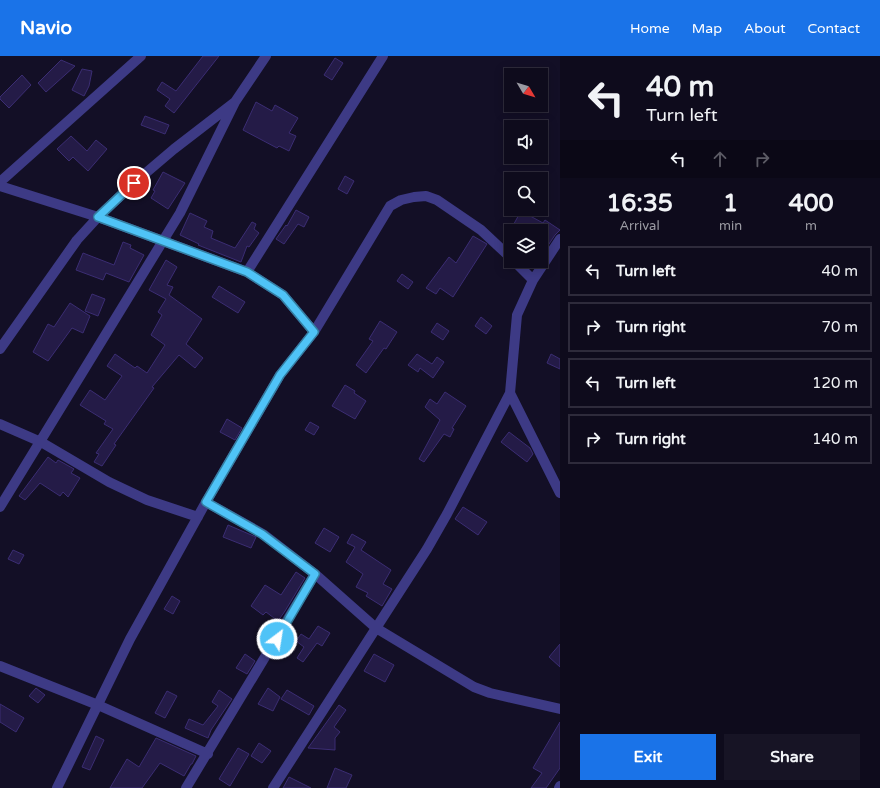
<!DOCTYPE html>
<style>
:root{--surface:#0e0b1c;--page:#171425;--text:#f1f3f6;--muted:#9b9ba3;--line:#2e2b3b;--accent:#1a73e8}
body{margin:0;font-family:"Varela Round",sans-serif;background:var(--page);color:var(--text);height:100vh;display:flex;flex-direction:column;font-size:15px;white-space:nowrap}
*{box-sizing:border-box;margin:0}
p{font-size:13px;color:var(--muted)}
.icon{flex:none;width:22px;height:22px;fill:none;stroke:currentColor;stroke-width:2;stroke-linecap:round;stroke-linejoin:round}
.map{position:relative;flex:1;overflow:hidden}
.panel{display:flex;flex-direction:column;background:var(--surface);width:320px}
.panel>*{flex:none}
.guide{background:#0e0b1c;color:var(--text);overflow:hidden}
.needle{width:26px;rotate:128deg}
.tools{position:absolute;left:504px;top:12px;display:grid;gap:8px}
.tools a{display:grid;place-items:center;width:44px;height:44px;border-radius:0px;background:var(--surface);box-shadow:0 2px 10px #0003,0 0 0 1px var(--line);font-size:20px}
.pin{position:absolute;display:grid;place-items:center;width:34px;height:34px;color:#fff;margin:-17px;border:2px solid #fff;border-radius:50%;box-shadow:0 1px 4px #0007}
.me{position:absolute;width:44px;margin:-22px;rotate:31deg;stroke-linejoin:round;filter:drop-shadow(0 0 3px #0008)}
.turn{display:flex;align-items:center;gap:14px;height:84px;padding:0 20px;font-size:18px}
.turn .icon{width:52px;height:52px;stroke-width:2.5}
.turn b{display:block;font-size:28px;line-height:34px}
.lanes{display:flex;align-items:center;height:38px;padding:0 20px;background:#0003;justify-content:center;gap:20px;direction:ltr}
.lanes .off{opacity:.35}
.eta{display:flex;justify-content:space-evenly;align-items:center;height:68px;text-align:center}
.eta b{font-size:24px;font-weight:800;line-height:28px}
.primary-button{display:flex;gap:8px;margin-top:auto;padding:8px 20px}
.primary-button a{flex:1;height:46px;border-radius:0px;background:var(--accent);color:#fff;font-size:16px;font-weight:800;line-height:46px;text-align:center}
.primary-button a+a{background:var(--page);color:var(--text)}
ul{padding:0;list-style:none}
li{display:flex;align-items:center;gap:12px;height:50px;margin:0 8px 6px;padding:0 12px;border:2px solid var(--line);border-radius:0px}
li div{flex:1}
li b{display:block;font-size:15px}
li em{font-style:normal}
header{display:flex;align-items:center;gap:24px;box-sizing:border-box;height:56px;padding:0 20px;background:var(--accent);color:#fff}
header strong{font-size:19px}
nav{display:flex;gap:22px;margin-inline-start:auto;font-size:14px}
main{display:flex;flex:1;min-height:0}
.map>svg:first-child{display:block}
</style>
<header>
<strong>Navio</strong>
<nav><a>Home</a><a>Map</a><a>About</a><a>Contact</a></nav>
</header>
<main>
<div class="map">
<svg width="560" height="732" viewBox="0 0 560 732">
<rect width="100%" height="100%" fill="#130f26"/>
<!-- building -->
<path fill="#241b47" stroke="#3b2d73" d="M 203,0 L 219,0 L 174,57 L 165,50 L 170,43 L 157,34 L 162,26 L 176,35 Z
M 335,2 L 343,7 L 332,24 L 324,19 Z
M 61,4 L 75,10 L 46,36 L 38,27 Z
M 82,13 L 92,15 L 89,30 L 84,40 L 72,34 Z
M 22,19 L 31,29 L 9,52 L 0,43 L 0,41 Z
M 256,46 L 272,55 L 275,49 L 298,62 L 289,77 L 296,80 L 289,95 L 279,90 L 277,92 L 243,74 Z
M 145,60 L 169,69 L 165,78 L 141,69 Z
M 71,80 L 87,95 L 96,84 L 107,93 L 88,115 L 73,101 L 69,105 L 57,93 Z
M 163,116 L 185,127 L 168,153 L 151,142 L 155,135 L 153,134 Z
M 345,120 L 354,125 L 347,138 L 338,133 Z
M 296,154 L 309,161 L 304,171 L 298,168 L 284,188 L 276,183 L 286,169 L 287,170 Z
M 521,155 L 543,167 L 545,164 L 560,174 L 555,179 L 541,200 L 541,175 L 510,175 Z
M 190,157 L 207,165 L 204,171 L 213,175 L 211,182 L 235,192 L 252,166 L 256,168 L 254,173 L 259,177 L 249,191 L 247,190 L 241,206 L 198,189 L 199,188 L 180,179 Z
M 473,180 L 487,188 L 453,241 L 440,232 L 436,238 L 426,232 L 449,201 L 456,207 Z
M 123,186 L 131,189 L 130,192 L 144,199 L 129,226 L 106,217 L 103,224 L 76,214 L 83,197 L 114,209 Z
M 166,204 L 177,211 L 167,229 L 173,231 L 169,239 L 202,263 L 186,288 L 203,302 L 195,312 L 179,299 L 152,331 L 154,332 L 114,388 L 116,389 L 102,410 L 94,406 L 99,398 L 96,397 L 113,373 L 104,368 L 106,365 L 80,349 L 90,334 L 105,344 L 122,320 L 107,310 L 115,298 L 135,312 L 137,310 L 147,317 L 165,289 L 151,279 L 162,259 L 158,256 L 166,243 L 149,234 Z
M 402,218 L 413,226 L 408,233 L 397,225 Z
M 219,230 L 245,246 L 238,257 L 212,241 Z
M 92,238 L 105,243 L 98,260 L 85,255 Z
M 70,247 L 90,260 L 83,277 L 72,272 L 48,305 L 33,296 L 48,268 L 54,271 Z
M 481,261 L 492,270 L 486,278 L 475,270 Z
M 380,265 L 397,276 L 386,293 L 384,292 L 366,317 L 356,309 L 373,285 L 369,283 Z
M 437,267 L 449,275 L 443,284 L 431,276 Z
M 417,298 L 432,308 L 437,301 L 444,306 L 433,322 L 420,312 L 418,316 L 408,309 Z
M 551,298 L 560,303 L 560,313 L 547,307 Z
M 345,329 L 355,335 L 354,337 L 366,345 L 355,363 L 332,350 Z
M 445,336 L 466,350 L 452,372 L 454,373 L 450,381 L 444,378 L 424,406 L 419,403 L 440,364 L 425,351 L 430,343 L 437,348 Z
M 227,363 L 242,372 L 235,384 L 220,376 Z
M 310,366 L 319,371 L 314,379 L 305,374 Z
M 509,376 L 530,392 L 533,398 L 527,406 L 501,386 Z
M 48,401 L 56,407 L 58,404 L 74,413 L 71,417 L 80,422 L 68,441 L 63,436 L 60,440 L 40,427 L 25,444 L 19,440 Z
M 463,451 L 487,466 L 478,479 L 455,463 Z
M 228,469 L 256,481 L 251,492 L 223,481 Z
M 324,472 L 339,481 L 330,496 L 315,487 Z
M 352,478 L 366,486 L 361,494 L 391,514 L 383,528 L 392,533 L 382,550 L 366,540 L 368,537 L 356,531 L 363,518 L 346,506 L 355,491 L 347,487 Z
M 13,494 L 24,499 L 19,508 L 8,503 Z
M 296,516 L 305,522 L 285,555 L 278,565 L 266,556 L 263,559 L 251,550 L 265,529 L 281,539 Z
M 172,540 L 180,545 L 173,558 L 164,553 Z
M 318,570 L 330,577 L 322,590 L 317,587 L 303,606 L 297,602 L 304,591 L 296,585 L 301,578 L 309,583 Z
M 560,588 L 560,611 L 549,601 Z
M 245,598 L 255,605 L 247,618 L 236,612 Z
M 374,598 L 394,609 L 385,626 L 364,615 Z
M 36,632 L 45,639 L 38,647 L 29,640 Z
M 268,632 L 280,641 L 273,655 L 258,648 Z
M 219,634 L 232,643 L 211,674 L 208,682 L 185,672 L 189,663 L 203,669 L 218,650 L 212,646 Z
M 287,634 L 314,650 L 309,659 L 281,643 Z
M 167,635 L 177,640 L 165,662 L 155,657 Z
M 0,648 L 24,662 L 16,676 L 0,666 Z
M 339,649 L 346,654 L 334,671 L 340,676 L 335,682 L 335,694 L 308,692 Z
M 560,666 L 560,712 L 546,732 L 531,732 L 542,717 L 533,712 Z
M 96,680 L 104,684 L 90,714 L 82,711 Z
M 156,682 L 196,700 L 192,708 L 191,708 L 184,720 L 160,707 L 142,732 L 110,732 L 127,703 L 139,711 Z
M 259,687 L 271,695 L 262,707 L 251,700 Z
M 238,692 L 249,698 L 230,730 L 219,723 Z
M 335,712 L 352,719 L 346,732 L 327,732 Z
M 289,721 L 311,732 L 283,732 Z"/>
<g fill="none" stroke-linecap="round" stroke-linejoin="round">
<!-- minor -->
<path stroke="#3d3a85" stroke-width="10" d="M 0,126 L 141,0
M 0,130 L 98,161 L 247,216 L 283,239 L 314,276
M 514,205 L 533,224
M 247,216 L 383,0
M 0,293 L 77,184 L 98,161 L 134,127 L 174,93 L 235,46 L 266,0
M 510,337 L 560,437
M 0,368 L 41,386 L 109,426 L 147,444 L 198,461
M 0,451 L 180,157 L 235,46
M 315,518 L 376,572 L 474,631 L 490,637 L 560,653
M 0,610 L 98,649 L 208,698
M 57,732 L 130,583 L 206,446 L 280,319 L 314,276 L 390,150 L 401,144 L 414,141 L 426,140 L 437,144 L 481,174 L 511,202
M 186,732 L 315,518 L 263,478 L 206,446
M 273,732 L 427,493 L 447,458 L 510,337 L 517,259 L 533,224 L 560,183
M 559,732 L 560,730"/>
</g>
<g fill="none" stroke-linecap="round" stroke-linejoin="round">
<defs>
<path id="route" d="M 134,127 L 98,161 L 247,216 L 283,239 L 314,276 L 280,319 L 206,446 L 262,478 L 315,518 L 277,583"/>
</defs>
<!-- route casing -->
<use href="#route" stroke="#337fa1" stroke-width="10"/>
<!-- route -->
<use href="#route" stroke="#4fc3f7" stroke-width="7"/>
</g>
</svg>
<div class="tools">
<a><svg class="needle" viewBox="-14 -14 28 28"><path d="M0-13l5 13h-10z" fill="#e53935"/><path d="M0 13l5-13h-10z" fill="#9b9ba3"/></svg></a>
<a><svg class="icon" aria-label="sound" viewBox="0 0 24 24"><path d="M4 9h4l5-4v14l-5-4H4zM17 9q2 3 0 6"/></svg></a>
<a><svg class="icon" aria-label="search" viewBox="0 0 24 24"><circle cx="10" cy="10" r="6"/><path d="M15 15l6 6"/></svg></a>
<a><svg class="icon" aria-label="layers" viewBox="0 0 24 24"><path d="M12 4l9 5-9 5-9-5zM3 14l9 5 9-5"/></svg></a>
</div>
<div class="pin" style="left:134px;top:127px;background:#d93025"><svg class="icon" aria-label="arrive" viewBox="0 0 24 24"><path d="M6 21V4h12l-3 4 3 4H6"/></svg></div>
<svg class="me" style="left:277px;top:583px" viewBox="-20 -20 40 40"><circle r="17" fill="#4fc3f7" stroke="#fff" stroke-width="3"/><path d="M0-11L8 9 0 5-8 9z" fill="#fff"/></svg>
</div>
<section class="panel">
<div class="guide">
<div class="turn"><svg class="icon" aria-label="left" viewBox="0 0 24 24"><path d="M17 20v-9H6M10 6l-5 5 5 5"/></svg><div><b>40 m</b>Turn left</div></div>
<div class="lanes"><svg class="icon" aria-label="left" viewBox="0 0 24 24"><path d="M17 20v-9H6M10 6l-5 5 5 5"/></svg><svg class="icon off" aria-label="ahead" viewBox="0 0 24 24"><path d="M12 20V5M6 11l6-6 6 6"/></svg><svg class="icon off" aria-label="right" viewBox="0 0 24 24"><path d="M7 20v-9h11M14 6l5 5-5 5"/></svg></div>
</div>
<div class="eta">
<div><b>16:35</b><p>Arrival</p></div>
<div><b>1</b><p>min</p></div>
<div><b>400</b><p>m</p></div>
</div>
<ul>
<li><svg class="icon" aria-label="left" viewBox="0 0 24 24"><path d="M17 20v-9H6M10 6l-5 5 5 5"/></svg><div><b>Turn left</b></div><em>40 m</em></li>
<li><svg class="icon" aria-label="right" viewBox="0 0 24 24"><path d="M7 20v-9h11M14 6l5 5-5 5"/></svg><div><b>Turn right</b></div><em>70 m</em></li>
<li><svg class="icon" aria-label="left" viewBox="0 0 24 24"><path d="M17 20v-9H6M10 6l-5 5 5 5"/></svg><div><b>Turn left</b></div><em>120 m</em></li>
<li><svg class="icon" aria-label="right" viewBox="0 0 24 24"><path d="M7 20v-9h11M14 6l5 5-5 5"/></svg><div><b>Turn right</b></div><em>140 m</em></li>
</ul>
<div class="primary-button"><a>Exit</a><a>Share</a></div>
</section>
</main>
